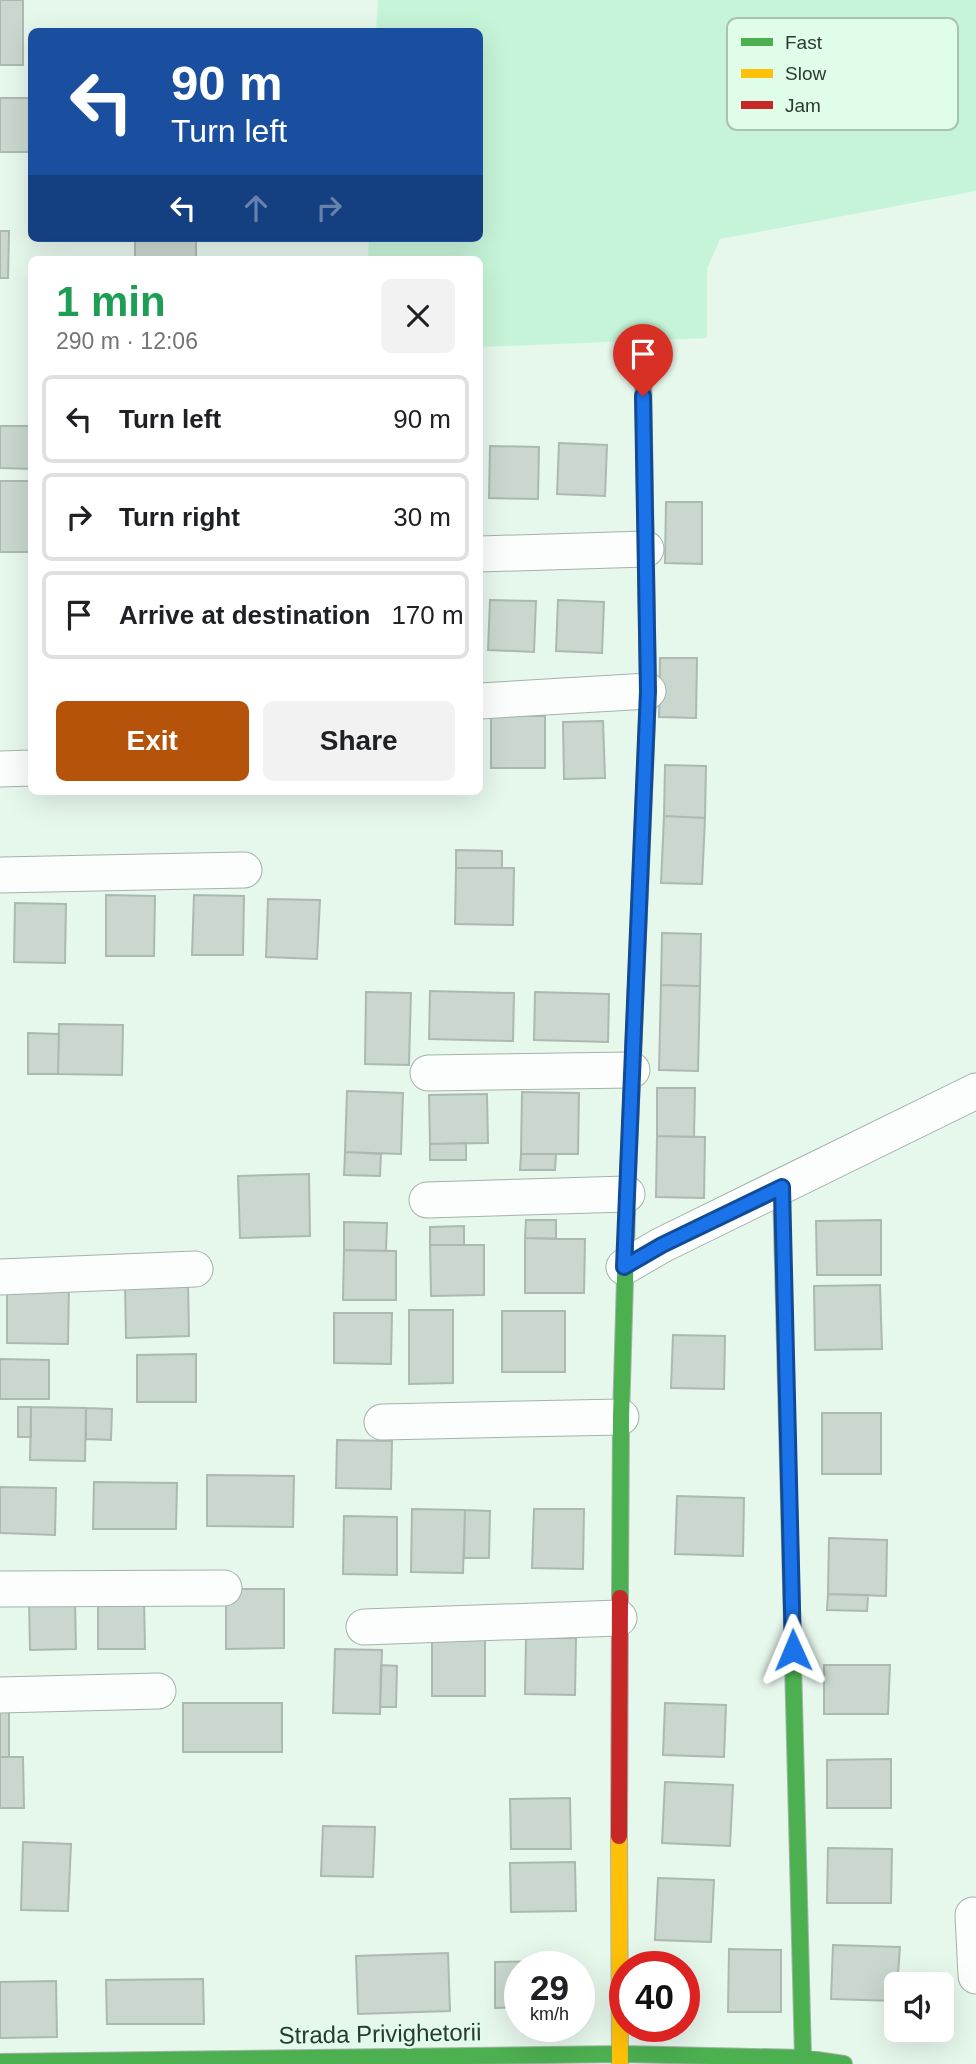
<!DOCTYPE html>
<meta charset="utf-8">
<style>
:root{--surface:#fff;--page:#f2f2f2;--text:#202124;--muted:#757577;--line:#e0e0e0;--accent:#b45309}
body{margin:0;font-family:Arial,sans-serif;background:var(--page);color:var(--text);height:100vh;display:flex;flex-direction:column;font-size:26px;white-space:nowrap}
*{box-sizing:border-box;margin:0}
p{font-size:23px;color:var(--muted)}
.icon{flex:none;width:38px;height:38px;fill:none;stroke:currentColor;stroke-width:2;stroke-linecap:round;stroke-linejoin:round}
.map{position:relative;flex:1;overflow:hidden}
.panel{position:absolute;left:28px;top:256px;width:455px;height:539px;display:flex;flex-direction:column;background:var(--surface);border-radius:10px;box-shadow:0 7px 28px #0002}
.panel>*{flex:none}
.banner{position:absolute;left:28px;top:28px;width:455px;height:214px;border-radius:10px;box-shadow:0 7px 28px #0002;background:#1a4fa0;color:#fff;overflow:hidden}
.buttons{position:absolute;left:884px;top:1972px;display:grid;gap:14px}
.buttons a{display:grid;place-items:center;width:70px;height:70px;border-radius:10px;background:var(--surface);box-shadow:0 7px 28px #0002;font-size:35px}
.speed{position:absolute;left:504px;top:1951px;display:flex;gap:14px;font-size:35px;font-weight:700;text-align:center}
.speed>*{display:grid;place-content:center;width:91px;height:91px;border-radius:50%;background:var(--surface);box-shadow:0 7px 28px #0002;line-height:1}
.speed small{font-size:18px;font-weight:400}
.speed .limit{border:10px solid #d22;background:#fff;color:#111}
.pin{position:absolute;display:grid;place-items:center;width:60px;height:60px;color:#fff;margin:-72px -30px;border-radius:50% 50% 50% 0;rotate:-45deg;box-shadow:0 0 7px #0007}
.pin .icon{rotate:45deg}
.me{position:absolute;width:77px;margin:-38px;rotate:359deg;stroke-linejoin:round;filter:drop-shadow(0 0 5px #0008)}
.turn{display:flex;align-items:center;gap:24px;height:147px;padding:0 28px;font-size:32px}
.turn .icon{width:91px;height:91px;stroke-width:2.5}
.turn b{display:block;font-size:49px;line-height:60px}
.lanes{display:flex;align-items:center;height:66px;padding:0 28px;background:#0003;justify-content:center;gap:35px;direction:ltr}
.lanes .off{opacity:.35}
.round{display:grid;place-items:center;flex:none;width:74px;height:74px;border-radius:10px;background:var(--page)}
.overview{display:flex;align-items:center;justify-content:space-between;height:119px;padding:0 28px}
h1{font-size:42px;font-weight:600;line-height:52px;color:#1e9e55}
.action{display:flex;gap:14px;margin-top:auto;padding:14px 28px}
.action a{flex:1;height:80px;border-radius:10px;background:var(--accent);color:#fff;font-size:28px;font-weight:600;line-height:80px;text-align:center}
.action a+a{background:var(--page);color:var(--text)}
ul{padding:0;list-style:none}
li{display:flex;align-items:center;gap:21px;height:88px;margin:0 14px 10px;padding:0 14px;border:4px solid var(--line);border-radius:10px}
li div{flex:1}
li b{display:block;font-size:26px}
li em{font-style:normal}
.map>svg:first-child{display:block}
</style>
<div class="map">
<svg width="976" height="2064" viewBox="0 0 976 2064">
<rect width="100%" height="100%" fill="#e6f7ec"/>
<!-- green -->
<path fill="#c6f4d8" d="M 378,0 L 976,0 L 976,191 L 720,239 L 707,269 L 707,338 L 480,347 L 480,259 L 368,259 L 369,238 L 480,238 L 480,32 L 376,31 Z"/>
<!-- building -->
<path fill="#c9d7ce" stroke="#acb9b1" stroke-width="2" d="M 0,0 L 23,0 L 23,65 L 0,65 Z
M 0,98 L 32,98 L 32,152 L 0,152 Z
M 0,231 L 9,231 L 8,278 L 0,278 Z
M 135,238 L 196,238 L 196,259 L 135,259 Z
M 0,426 L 32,426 L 32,469 L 0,468 Z
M 559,443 L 607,445 L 605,496 L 557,494 Z
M 490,446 L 539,447 L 538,499 L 489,498 Z
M 0,481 L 32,481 L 32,552 L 0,552 Z
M 666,502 L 702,502 L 702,564 L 665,563 Z
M 490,600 L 536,601 L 534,652 L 488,650 Z
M 558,600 L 604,602 L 602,653 L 556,651 Z
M 660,658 L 697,658 L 696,718 L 659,717 Z
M 491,716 L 545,716 L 545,768 L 491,768 Z
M 603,721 L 605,778 L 564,779 L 563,722 Z
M 665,765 L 706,766 L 705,818 L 664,816 Z
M 664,816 L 705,818 L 702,884 L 661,883 Z
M 456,850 L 502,851 L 502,868 L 456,868 Z
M 456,868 L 514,868 L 513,925 L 455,924 Z
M 106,895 L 155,896 L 154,956 L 106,956 Z
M 194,895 L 244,896 L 243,955 L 192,955 Z
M 268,899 L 320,900 L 317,959 L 266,957 Z
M 15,903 L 66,904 L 65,963 L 14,962 Z
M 662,933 L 701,934 L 700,986 L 661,985 Z
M 661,985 L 700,986 L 698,1071 L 659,1070 Z
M 430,991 L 514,993 L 513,1041 L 429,1039 Z
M 366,992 L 411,993 L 409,1065 L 365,1064 Z
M 535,992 L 609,994 L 608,1042 L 534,1040 Z
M 59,1024 L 123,1025 L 122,1075 L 58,1074 Z
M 28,1033 L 59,1034 L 58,1074 L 28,1074 Z
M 657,1088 L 695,1088 L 694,1137 L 657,1136 Z
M 347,1091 L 403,1093 L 401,1154 L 345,1152 Z
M 522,1092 L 579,1093 L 578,1154 L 521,1154 Z
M 487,1094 L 488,1143 L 430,1144 L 429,1095 Z
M 657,1136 L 705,1137 L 704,1198 L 656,1197 Z
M 466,1143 L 466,1160 L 430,1160 L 430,1144 Z
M 345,1152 L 381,1154 L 380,1176 L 344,1175 Z
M 521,1154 L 556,1154 L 555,1170 L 520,1170 Z
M 309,1174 L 310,1236 L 240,1238 L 238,1176 Z
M 526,1220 L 556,1220 L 556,1239 L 525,1238 Z
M 881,1220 L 881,1275 L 817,1275 L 816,1221 Z
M 344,1222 L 387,1223 L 386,1251 L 344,1250 Z
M 464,1226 L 464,1245 L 430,1245 L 430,1227 Z
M 525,1238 L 585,1239 L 584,1293 L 525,1293 Z
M 430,1245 L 484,1245 L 484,1295 L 431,1296 Z
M 344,1250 L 396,1251 L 396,1300 L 343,1300 Z
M 188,1281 L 189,1336 L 126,1338 L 125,1284 Z
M 7,1284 L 69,1284 L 68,1344 L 7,1343 Z
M 880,1285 L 882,1349 L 815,1350 L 814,1286 Z
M 409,1310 L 453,1310 L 453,1383 L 409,1384 Z
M 502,1311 L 565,1311 L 565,1372 L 502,1372 Z
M 334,1313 L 392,1313 L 391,1364 L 334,1363 Z
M 673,1335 L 725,1336 L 724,1389 L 671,1388 Z
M 196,1354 L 196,1402 L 137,1402 L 137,1355 Z
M 0,1359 L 49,1360 L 49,1399 L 0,1399 Z
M 18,1407 L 31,1407 L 31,1437 L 18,1437 Z
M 31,1407 L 86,1408 L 85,1461 L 30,1460 Z
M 86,1408 L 112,1409 L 111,1440 L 86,1439 Z
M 822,1413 L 881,1413 L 881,1474 L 822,1474 Z
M 337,1440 L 392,1441 L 391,1489 L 336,1488 Z
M 207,1475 L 294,1476 L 293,1527 L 207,1526 Z
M 94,1482 L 177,1483 L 176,1529 L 93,1529 Z
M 0,1487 L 56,1488 L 55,1535 L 0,1533 Z
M 677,1496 L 744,1498 L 743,1556 L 675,1554 Z
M 412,1509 L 465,1510 L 463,1573 L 411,1572 Z
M 534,1509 L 584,1509 L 583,1569 L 532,1568 Z
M 465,1510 L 490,1511 L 489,1558 L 464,1558 Z
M 344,1516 L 397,1517 L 397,1575 L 343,1574 Z
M 829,1538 L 887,1540 L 886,1596 L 828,1594 Z
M 226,1589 L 284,1589 L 284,1648 L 226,1649 Z
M 828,1594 L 868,1595 L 867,1611 L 827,1610 Z
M 98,1598 L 144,1598 L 145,1649 L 98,1649 Z
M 75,1599 L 76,1649 L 30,1650 L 29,1600 Z
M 526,1638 L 576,1638 L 575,1695 L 525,1694 Z
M 432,1640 L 485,1640 L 485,1696 L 432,1696 Z
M 335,1649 L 382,1650 L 380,1714 L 333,1713 Z
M 381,1665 L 397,1666 L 396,1707 L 380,1707 Z
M 824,1665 L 890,1665 L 888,1714 L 824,1714 Z
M 183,1703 L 282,1703 L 282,1752 L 183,1752 Z
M 665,1703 L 726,1705 L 724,1757 L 663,1755 Z
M 0,1705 L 9,1705 L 9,1757 L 0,1757 Z
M 0,1757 L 23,1757 L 24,1808 L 0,1808 Z
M 891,1759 L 891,1808 L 827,1808 L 827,1760 Z
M 665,1782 L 733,1785 L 730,1846 L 662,1843 Z
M 570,1798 L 571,1849 L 511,1849 L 510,1799 Z
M 323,1826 L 375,1827 L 373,1877 L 321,1876 Z
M 23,1842 L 71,1844 L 68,1911 L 21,1910 Z
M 828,1848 L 892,1849 L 891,1903 L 827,1903 Z
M 575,1862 L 576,1911 L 511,1912 L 510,1863 Z
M 658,1878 L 714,1880 L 711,1942 L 655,1940 Z
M 833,1945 L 900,1947 L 896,2001 L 831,1999 Z
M 729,1949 L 781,1950 L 781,2012 L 728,2012 Z
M 448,1953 L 450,2011 L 358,2014 L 356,1956 Z
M 569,1961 L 569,1967 L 520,1967 L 520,2007 L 495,2008 L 495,1962 Z
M 203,1979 L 204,2024 L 107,2024 L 106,1980 Z
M 56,1981 L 57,2037 L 0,2038 L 0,1982 Z"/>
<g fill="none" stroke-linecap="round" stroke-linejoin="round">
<defs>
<path id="street" d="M 480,554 L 646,549
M 480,701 L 648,691
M 0,769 L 32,768
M 0,875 L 244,870
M 428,1073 L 632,1070
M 427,1200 L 627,1194
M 624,1267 L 662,1245 L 976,1091
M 0,1277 L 195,1269
M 382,1422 L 621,1417
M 0,1589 L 224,1588
M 364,1627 L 619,1618
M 0,1695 L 158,1691
M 973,1915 L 976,1976"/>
<path id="fast" d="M 643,370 L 648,691 L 646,746
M 781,1187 L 803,2058
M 620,1598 L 621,1417 L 628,1176
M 0,2062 L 622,2054 L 803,2058 L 844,2064"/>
<path id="slow" d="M 628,1176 L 646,746
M 619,1836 L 620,2064"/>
<path id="jam" d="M 619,1836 L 620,1598"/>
</defs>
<!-- street casing -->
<use href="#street" stroke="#a5b2a9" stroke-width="37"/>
<!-- fast casing -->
<use href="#fast" stroke="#a5b2a9" stroke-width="18"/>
<!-- slow casing -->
<use href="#slow" stroke="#a5b2a9" stroke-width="18"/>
<!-- jam casing -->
<use href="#jam" stroke="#a5b2a9" stroke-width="18"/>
<!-- street -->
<use href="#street" stroke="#fbfefc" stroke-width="35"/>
<!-- fast -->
<use href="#fast" stroke="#4caf50" stroke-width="16"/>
<!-- slow -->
<use href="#slow" stroke="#ffc107" stroke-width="16"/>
<!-- jam -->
<use href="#jam" stroke="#c62828" stroke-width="16"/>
</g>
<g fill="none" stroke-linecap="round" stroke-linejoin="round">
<defs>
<path id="route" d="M 643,396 L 648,691 L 624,1267 L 662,1245 L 782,1187 L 793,1650"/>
</defs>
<!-- route casing -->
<use href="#route" stroke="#114b97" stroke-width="18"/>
<!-- route -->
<use href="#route" stroke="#1a73e8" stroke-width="12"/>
</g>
<g text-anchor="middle" stroke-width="5" stroke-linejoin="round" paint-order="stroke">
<!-- street labels -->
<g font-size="24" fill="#2d3831" stroke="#e0fdea">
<text transform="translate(380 2034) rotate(-1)" y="8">Strada Privighetorii</text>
</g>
</g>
<!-- legend -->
<rect x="727" y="18" width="231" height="112" rx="10" fill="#e0fdea" stroke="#aac2b2" stroke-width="2"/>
<rect x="741" y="38" width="32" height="8" fill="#4caf50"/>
<rect x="741" y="69" width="32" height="9" fill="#ffc107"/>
<rect x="741" y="101" width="32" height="8" fill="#c62828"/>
<g font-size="19" fill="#2d3831">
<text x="785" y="49">Fast</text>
<text x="785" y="80">Slow</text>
<text x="785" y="112">Jam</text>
</g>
</svg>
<div class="buttons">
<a><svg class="icon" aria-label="sound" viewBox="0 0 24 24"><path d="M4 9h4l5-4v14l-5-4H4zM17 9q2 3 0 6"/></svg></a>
</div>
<div class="speed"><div>29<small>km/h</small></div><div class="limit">40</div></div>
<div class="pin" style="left:643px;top:396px;background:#d93025"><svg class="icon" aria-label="arrive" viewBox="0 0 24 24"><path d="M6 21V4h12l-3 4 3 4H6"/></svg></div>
<svg class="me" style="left:793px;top:1650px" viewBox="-20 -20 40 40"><path d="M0-17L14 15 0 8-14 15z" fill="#1a73e8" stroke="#fff" stroke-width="4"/></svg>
<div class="banner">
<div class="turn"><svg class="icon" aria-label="left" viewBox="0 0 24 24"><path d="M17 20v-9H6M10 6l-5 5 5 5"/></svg><div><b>90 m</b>Turn left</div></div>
<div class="lanes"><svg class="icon" aria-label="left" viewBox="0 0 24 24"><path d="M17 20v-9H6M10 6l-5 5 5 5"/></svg><svg class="icon off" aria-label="ahead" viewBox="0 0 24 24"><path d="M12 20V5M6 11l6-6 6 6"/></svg><svg class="icon off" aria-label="right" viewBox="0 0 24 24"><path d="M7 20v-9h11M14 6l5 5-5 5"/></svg></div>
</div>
<section class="panel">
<div class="overview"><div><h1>1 min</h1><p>290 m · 12:06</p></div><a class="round"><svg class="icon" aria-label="close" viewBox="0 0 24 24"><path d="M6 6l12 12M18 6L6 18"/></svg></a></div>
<ul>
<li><svg class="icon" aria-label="left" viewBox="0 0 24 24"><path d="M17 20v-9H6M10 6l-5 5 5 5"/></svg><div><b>Turn left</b></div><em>90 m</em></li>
<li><svg class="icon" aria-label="right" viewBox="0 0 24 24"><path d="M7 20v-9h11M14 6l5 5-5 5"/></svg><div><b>Turn right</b></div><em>30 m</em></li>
<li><svg class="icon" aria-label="arrive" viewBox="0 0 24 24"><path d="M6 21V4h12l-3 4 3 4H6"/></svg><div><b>Arrive at destination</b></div><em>170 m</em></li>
</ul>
<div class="action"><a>Exit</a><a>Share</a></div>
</section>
</div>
